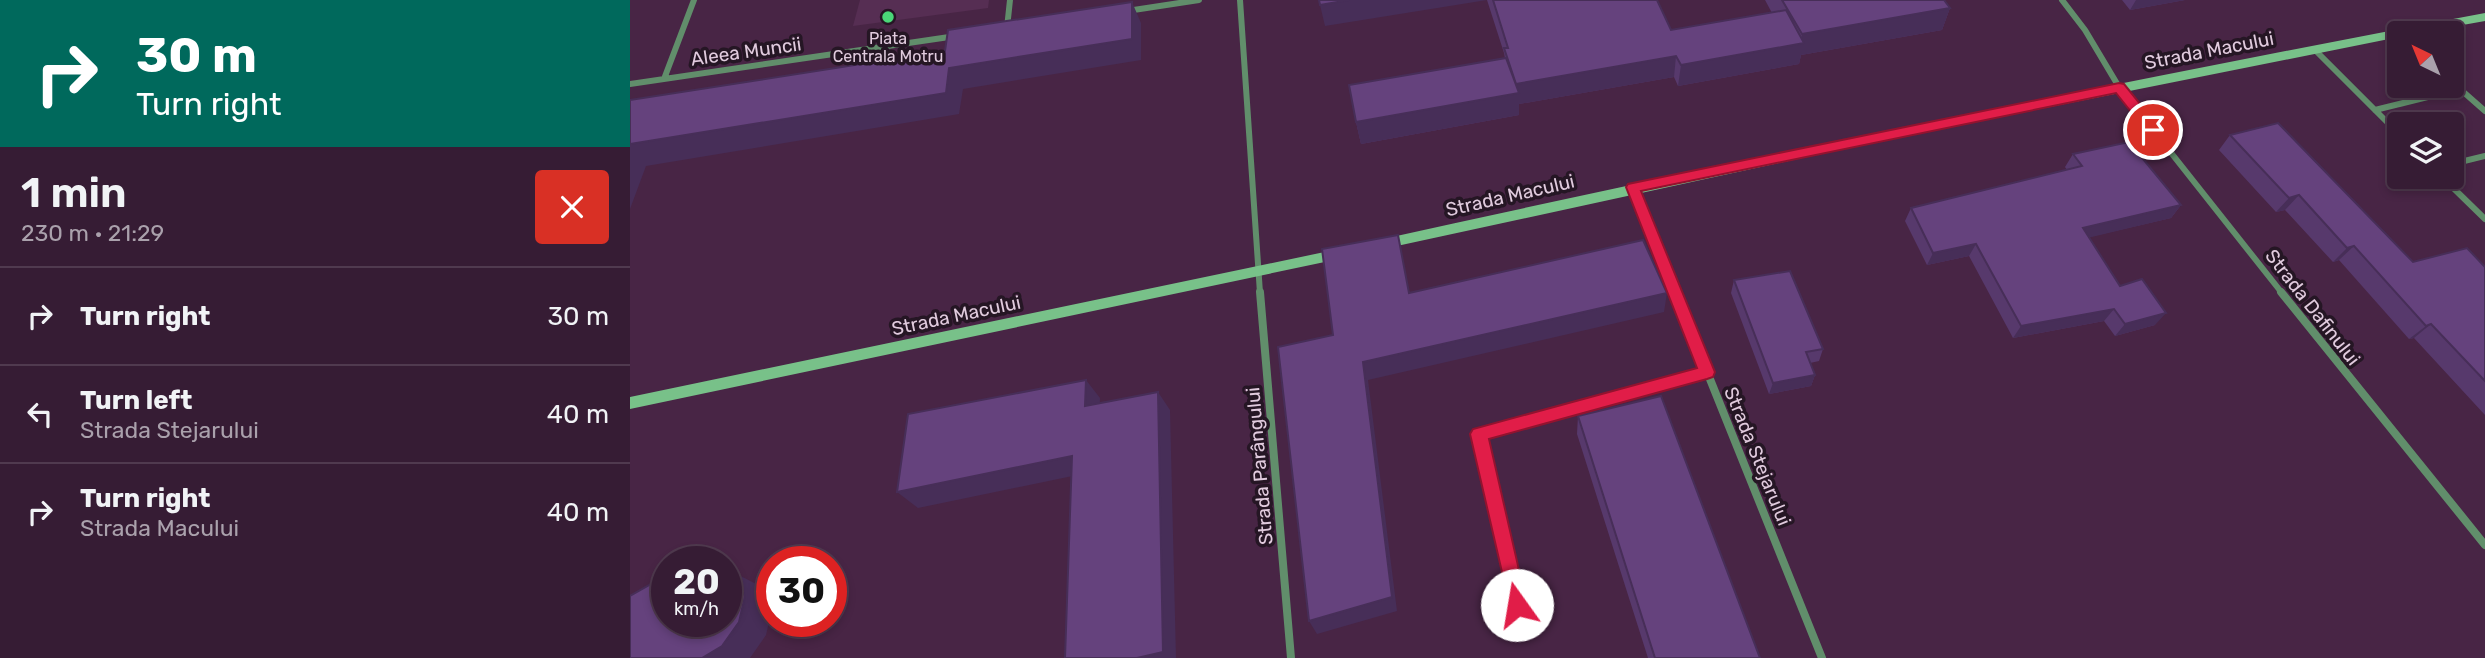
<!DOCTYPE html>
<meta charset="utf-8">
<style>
:root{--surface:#361c34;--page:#412940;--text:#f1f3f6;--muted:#aaa1ac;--line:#503a4f}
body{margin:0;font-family:Rubik,sans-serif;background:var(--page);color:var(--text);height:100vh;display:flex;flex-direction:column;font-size:26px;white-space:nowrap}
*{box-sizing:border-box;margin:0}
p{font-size:23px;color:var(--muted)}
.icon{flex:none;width:38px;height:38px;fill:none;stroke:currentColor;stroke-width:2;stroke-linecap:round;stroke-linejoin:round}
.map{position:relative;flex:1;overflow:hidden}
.sheet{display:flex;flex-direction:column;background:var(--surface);width:630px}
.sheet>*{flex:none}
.top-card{background:#00695c;color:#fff;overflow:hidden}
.needle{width:46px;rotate:317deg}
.tools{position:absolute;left:1757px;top:21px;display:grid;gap:14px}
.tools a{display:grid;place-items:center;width:77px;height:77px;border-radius:7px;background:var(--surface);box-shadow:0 4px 10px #0003,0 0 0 2px var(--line);font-size:35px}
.speed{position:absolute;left:21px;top:546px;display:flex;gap:14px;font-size:35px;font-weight:700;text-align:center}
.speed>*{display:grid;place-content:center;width:91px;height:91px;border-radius:50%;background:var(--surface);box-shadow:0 4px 10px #0003,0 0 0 2px var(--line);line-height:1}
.speed small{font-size:18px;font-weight:400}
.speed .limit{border:10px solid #d22;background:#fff;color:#111}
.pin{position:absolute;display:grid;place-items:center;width:60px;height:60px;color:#fff;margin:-30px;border:4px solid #fff;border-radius:50%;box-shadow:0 2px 7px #0007}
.me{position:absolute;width:77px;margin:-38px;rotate:347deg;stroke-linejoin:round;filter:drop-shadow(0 0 5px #0008)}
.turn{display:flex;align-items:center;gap:24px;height:147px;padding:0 21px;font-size:32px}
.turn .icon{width:91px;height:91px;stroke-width:2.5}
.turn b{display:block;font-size:49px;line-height:60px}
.round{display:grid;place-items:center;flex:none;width:74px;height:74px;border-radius:7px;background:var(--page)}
.summary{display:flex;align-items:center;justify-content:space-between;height:119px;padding:0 21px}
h1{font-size:42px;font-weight:600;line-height:52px}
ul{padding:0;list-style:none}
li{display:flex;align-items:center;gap:21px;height:98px;padding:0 21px;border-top:2px solid var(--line)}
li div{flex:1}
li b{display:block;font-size:26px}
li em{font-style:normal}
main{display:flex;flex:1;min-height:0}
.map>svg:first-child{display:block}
</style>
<main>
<section class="sheet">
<div class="top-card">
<div class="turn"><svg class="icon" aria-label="right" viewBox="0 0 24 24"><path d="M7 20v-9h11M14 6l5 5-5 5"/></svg><div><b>30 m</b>Turn right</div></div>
</div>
<div class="summary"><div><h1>1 min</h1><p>230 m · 21:29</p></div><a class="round" style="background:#d93025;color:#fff"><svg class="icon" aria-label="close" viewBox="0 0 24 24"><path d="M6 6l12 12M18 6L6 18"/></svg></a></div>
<ul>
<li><svg class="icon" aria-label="right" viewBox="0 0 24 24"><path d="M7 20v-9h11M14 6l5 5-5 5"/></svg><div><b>Turn right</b></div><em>30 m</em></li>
<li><svg class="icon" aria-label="left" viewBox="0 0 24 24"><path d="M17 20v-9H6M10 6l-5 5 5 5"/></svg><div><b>Turn left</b><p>Strada Stejarului</p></div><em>40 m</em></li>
<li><svg class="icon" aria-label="right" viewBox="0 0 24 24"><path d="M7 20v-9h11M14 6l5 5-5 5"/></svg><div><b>Turn right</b><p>Strada Macului</p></div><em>40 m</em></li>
</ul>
</section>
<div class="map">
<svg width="1855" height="658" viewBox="0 0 1855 658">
<rect width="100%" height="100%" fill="#482545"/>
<!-- built -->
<path fill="#562e53" d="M 230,0 L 359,0 L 358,8 L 223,26 Z"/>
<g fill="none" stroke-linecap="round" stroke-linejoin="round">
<!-- street-far1 -->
<path stroke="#618e6b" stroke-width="6" d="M 610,0 L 630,293
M 1432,0 L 1455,30 L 1489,87 L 1652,293
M 497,11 L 569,0
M 377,28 L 380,0
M 1685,50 L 1769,134
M 34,79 L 64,0
M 0,84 L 326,36
M 1745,110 L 1830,89 L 1855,111
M 1822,164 L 1855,156
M 1812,177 L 1855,219
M 1003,188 L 1045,293"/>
<!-- street -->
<path stroke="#618e6b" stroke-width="8" d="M 630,292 L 661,658
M 1045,292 L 1192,658
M 1651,292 L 1855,545
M 893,629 L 849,434 L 1077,372"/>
<!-- secondary -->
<path fill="#78c189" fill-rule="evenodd" d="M 1855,13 L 1855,21 L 1788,33 L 1769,33 L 1769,37 L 1260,139 L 753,249 L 746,244 L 753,239 C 1119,158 1487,82 1855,13 Z
M 709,249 L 716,254 L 709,259 L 0,409 L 0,397 Z"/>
</g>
<!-- wall -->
<path fill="#57396c" d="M 857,0 L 1027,0 L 1041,30 L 1142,13 L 1135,0 L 1314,0 L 1320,8 L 1312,30 L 1171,55 L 1169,64 L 1048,86 L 1044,77 L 889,104 L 889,115 L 731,144 L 726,122 L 875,58 L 874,53 Z
M 1492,0 L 1555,0 L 1500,10 Z
M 1600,135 L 1783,262 L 1855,267 L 1855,415 L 1784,338 L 1779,339 L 1709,260 L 1703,262 L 1655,210 L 1646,212 L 1589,150 Z
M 1443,154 L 1551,205 L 1541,218 L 1459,237 L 1490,286 L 1525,325 L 1485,336 L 1474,321 L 1383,338 L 1339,256 L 1297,265 L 1275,221 L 1281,208 L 1437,170 L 1435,167 Z
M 1104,280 L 1193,349 L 1189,361 L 1180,363 L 1185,375 L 1181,386 L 1139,394 L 1101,293 Z
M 948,416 L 1130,658 L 1018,658 L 947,434 Z"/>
<!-- shaded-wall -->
<path fill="#472e58" d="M 719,0 L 857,0 L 695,26 L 690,5 Z
M 1506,0 L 1555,0 L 1500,10 Z
M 502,2 L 511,23 L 511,60 L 333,89 L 329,114 L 16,166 L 0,209 L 0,144 Z
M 1320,8 L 1312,30 L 1171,55 L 1169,64 L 1048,86 L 1051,65 L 1170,44 L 1172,34 Z
M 1046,56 L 1044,77 L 889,104 L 889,115 L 731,144 L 726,122 L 886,84 Z
M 1669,195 L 1655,210 L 1646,212 L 1659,198 Z
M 1551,205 L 1541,218 L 1445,241 L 1453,228 Z
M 1346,244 L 1339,256 L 1297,265 L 1303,253 Z
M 1724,246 L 1709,260 L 1703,262 L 1717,248 Z
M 1037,293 L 1034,312 L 738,380 L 767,611 L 687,634 L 679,621 L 733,362 Z
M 1484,309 L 1474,321 L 1383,338 L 1391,326 Z
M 1536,313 L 1525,325 L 1485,336 L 1495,324 Z
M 1801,324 L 1784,338 L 1779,339 L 1796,326 Z
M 1185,375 L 1181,386 L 1139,394 L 1143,383 Z
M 456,380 L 470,398 L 469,424 L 455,406 Z
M 528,392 L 540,410 L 546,658 L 507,658 Z
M 442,456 L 457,473 L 288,508 L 267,492 Z
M 101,571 L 128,585 L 142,609 L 136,635 L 120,658 L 72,658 Z"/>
<!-- building -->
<path fill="#65427d" stroke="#472e58" stroke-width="2" d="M 689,0 L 719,0 L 690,5 Z
M 863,0 L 1027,0 L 1041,30 L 1156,10 L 1174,43 L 1051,65 L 1046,56 L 886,84 L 874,48 L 878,48 Z
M 1152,0 L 1314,0 L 1320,8 L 1172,34 Z
M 502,2 L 502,39 L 319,68 L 316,93 L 0,144 L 0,100 L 315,51 L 318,30 Z
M 876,58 L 889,93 L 726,122 L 719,85 Z
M 1648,123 L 1783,262 L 1837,248 L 1855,267 L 1855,381 L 1801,324 L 1796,326 L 1724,246 L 1717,248 L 1669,195 L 1659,198 L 1600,135 Z
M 1499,142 L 1551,205 L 1453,228 L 1490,286 L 1512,279 L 1536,313 L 1495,324 L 1484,309 L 1391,326 L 1346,244 L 1303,253 L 1281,208 L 1452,166 L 1443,154 Z
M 768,235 L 779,293 L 1013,240 L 1037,293 L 733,362 L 762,597 L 679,621 L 648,347 L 703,335 L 692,249 Z
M 1160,271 L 1193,349 L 1176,352 L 1185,375 L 1143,383 L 1104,280 Z
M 456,380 L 455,406 L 528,392 L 533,652 L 507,658 L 435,658 L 442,456 L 267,492 L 278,414 Z
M 1031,396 L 1130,658 L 1025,658 L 948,416 Z
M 96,569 L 101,571 L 115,596 L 109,622 L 92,646 L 72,658 L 0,658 L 0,596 L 37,575 L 37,621 L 96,621 Z"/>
<!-- route -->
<path fill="#e11d48" stroke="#92132f" stroke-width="2" d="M 1489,83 L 1494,84 L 1528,126 L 1528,133 L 1518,133 L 1486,93 L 1011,191 L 1085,372 L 1083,377 L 1077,379 L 859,439 L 897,605 L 894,611 L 887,614 L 881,611 L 840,434 L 843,429 L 1067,368 L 996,187 L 998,184 Z"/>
<!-- markers -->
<circle fill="#4ad778" stroke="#251624" stroke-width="2.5" cx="258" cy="17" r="7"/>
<g text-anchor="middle" stroke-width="7" stroke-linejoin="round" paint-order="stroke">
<!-- far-poi labels -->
<g font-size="16" fill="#e1cbde" stroke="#251624">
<text x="258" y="44">Piata<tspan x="258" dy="18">Centrala Motru</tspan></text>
</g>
<!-- street labels -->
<g font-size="19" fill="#e1cbde" stroke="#251624">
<text transform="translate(1579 50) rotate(-11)" y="7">Strada Macului</text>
<text transform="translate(116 51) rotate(-8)" y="7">Aleea Muncii</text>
<text transform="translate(880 195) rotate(-13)" y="7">Strada Macului</text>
<text transform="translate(1683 307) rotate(52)" y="7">Strada Dafinului</text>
<text transform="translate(326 315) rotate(-12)" y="7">Strada Macului</text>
<text transform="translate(1128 456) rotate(68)" y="7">Strada Stejarului</text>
<text transform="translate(629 466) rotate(-95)" y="7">Strada Parângului</text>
</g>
</g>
</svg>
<div class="tools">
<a><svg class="needle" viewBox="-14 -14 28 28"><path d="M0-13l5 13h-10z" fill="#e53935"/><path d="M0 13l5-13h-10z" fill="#aaa1ac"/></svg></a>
<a><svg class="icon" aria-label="layers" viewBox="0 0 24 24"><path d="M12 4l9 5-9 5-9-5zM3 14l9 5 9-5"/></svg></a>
</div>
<div class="speed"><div>20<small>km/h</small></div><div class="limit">30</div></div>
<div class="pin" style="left:1523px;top:130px;background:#d93025"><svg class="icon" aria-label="arrive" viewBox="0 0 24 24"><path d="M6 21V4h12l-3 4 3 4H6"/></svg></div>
<svg class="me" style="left:887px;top:605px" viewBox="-20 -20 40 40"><circle r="19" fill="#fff"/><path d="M0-13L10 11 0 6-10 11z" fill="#e11d48"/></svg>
</div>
</main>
